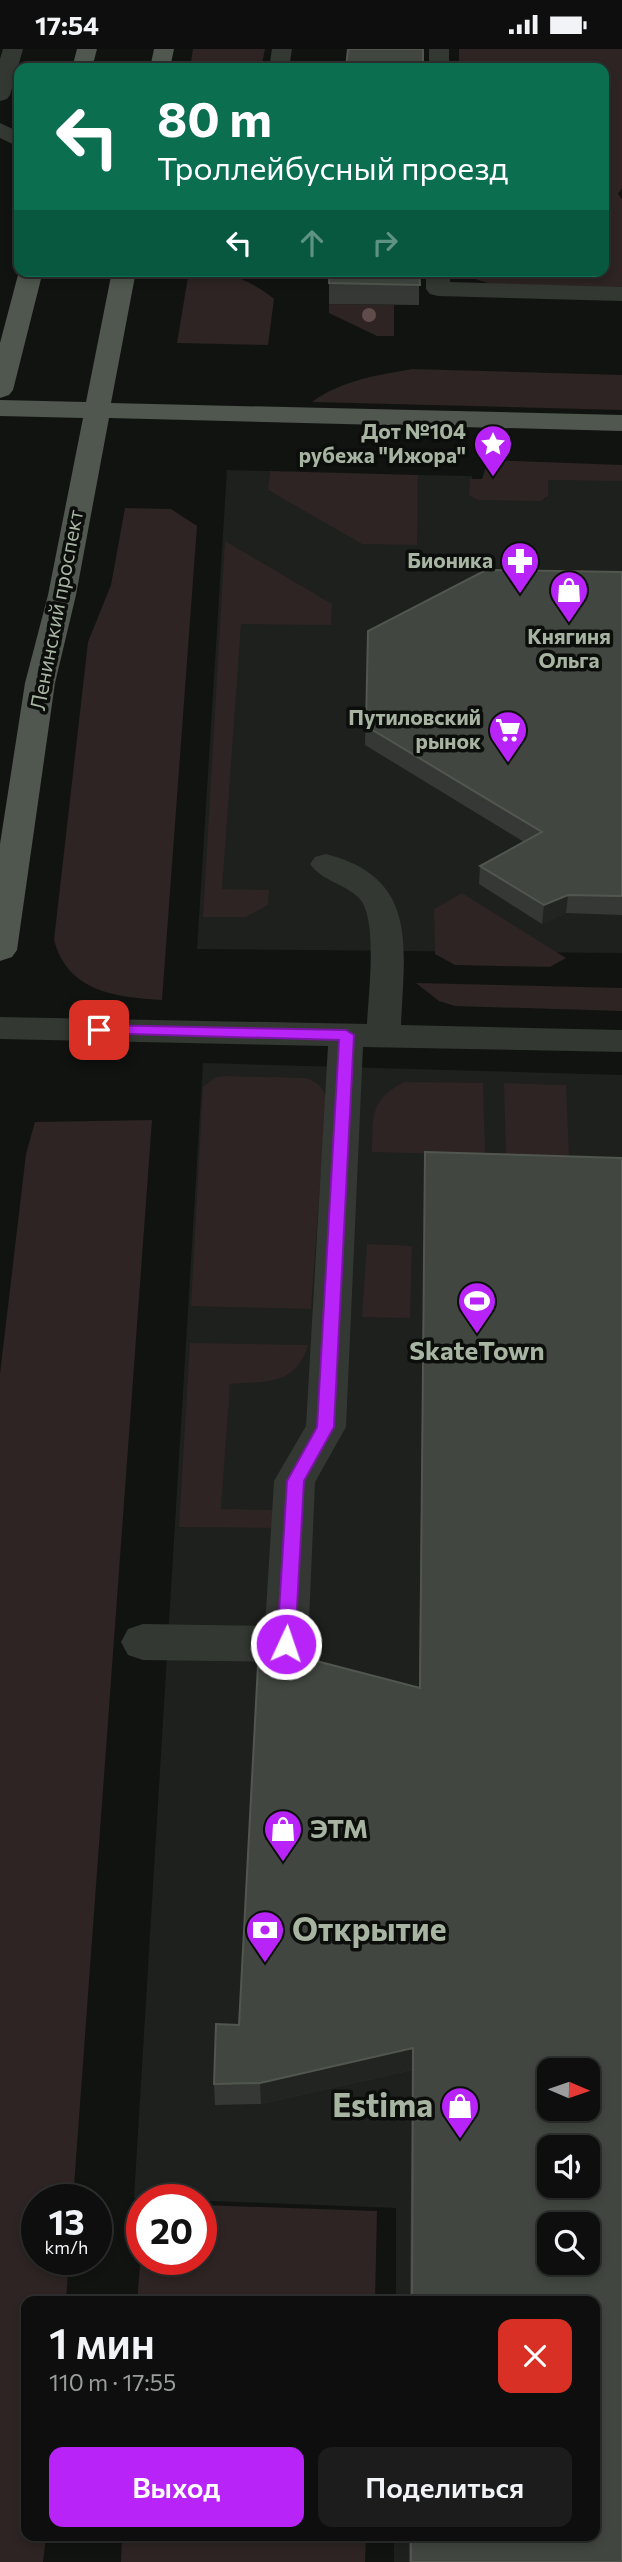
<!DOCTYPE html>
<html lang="ru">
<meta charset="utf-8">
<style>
:root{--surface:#0d0e0d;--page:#1b1c1b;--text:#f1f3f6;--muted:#9a9c9d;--line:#2d2e2e;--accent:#b823f8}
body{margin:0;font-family:Commissioner,sans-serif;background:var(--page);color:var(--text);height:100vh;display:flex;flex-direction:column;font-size:26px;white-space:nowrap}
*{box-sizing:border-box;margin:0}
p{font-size:23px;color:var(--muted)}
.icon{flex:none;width:38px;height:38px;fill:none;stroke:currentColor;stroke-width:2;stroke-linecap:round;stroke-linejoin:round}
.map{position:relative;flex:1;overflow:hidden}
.drawer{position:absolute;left:21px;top:2247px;width:579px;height:245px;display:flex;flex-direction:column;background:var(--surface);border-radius:14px;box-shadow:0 4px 10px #0003,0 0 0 2px var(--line)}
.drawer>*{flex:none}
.banner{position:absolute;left:14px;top:14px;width:595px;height:214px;border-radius:14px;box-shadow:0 4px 10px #0003,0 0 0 2px var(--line);background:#0b6e4f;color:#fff;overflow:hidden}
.needle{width:46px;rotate:92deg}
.controls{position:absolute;left:537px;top:2009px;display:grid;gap:14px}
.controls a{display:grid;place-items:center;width:63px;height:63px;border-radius:14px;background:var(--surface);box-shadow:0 4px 10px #0003,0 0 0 2px var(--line);font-size:35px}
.speed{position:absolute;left:21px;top:2135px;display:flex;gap:14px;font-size:35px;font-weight:700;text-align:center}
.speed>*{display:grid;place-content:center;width:91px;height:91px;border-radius:50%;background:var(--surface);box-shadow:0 4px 10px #0003,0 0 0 2px var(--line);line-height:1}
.speed small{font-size:18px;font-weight:400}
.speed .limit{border:10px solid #d22;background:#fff;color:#111}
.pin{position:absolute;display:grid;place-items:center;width:60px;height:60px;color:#fff;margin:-30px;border-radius:14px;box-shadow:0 4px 10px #0006}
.me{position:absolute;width:77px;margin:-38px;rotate:3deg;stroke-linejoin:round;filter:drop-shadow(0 0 5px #0008)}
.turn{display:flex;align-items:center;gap:24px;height:147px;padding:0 28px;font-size:32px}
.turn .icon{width:91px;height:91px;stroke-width:2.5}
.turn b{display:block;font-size:49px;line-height:60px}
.lanes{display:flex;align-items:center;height:66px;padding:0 28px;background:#0003;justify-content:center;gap:35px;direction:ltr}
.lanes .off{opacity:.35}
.round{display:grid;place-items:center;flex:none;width:74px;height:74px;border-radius:14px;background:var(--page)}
.headline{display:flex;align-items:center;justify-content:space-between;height:119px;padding:0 28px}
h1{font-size:42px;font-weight:600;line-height:52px}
.action{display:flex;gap:14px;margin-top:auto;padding:14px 28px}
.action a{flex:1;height:80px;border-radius:14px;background:var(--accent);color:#fff;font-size:28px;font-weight:600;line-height:80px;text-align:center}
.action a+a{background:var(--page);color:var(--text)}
.status{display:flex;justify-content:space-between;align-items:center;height:49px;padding:0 35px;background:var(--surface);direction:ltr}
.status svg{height:19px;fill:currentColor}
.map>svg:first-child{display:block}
</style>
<div class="status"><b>17:54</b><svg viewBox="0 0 49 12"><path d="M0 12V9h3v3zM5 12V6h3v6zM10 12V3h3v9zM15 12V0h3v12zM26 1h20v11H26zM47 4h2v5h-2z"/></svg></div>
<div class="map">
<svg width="622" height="2513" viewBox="0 0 622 2513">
<rect width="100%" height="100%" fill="#111311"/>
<!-- built -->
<path fill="#1d201d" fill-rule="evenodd" d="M 227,421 L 270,422 L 269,442 L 416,496 L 418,426 L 472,427 L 474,448 L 545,450 L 544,427 L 622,429 L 622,904 L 197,900 Z
M 203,1014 L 622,1026 L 622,2513 L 394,2513 L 394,2487 L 595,2487 L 595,2252 L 396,2252 L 396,2159 L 134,2149 ZM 550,2021 L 588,2021 L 588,2060 L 550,2060 ZM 550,2098 L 588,2098 L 588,2137 L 550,2137 ZM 550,2175 L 588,2175 L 588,2214 L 550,2214 Z"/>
<!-- green -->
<path fill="#2d2423" d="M 193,0 L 265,0 L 261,19 L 190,19 Z
M 459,0 L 622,0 L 622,139 L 618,145 L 622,150 L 622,242 C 582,240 502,245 469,227 L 468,222 L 604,222 L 604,19 L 459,19 Z
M 189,222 C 222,222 248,228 274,250 L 268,296 L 177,294 Z
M 329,255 L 394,256 L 394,287 L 377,287 L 329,264 Z
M 413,320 L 622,326 L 622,361 L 312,353 C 342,331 378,326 413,320 Z
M 488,411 L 622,416 L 622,432 L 548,431 L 548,447 L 540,452 L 478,451 L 469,446 L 470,430 L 482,430 Z
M 270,422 L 418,426 L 417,496 L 362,495 L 268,441 Z
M 125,459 L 171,460 L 197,477 L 162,951 C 115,948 68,943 54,891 L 88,593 L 111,536 Z
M 225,492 L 332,555 L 331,576 L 241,575 L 222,840 L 269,841 L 268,856 L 246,868 L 203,868 Z
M 462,844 L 566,909 L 550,918 L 455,916 L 435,905 L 434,860 Z
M 416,934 L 622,939 L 622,962 L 455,957 L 439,952 Z
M 226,1027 L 306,1029 C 318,1034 324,1038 326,1051 L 311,1260 L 191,1257 L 203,1038 L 216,1028 Z
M 404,1033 L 483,1034 L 485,1106 L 372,1103 C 373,1068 369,1051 404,1033 Z
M 504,1034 L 566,1036 L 569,1107 L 506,1106 Z
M 152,1071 L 73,2151 L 37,2151 L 37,2210 L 69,2210 L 66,2252 L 26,2252 L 26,2487 L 46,2487 L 43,2513 L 0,2513 L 0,1325 L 26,1105 L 35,1073 Z
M 367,1195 L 412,1197 L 410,1269 L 362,1268 Z
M 190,1294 L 308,1296 C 296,1338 264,1332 230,1335 L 221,1460 L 277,1461 L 276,1479 L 179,1478 Z
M 201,2156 L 377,2162 L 375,2252 L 137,2252 L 142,2194 L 142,2210 L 201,2210 Z
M 122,2487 L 366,2487 L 365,2513 L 121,2513 Z"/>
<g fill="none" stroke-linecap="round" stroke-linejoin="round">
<!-- minor -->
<path fill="#333832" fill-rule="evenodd" d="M 3,0 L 23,0 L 10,46 L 7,50 L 0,52 L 0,10 Z
M 272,0 L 292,0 L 289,19 L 269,19 Z
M 429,0 L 449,0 L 449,19 L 429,19 Z
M 0,74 L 19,83 L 19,98 L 0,89 Z
M 426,222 L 450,222 L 450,233 L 622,238 L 622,252 L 438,247 L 430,245 L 426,240 Z
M 326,805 C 420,829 404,899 401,976 L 622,981 L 622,1003 L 363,998 L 346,1378 L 315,1433 L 308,1595 L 301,1608 L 286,1613 L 143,1611 L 128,1606 L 121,1593 L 128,1580 L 143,1575 L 265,1577 L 274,1432 L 306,1377 L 328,997 L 0,990 L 0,968 L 367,975 C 368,948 379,867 358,848 C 344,835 321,831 310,815 L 315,808 Z"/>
<!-- major -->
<path fill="#4f574e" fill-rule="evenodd" d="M 77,0 L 97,0 L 92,19 L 72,19 Z
M 154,0 L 174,0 L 170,19 L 150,19 Z
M 19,222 L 43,222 L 13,341 L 9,346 L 0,349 L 0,294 Z
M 112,222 L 136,222 L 111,354 L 622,366 L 622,382 L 109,369 L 76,546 L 55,634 L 17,901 L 12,908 L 0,912 L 0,795 L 25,634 L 48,546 L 83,369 L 0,367 L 0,351 L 86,353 Z"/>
</g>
<!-- trees -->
<circle fill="#604c4a" cx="369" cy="266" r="7"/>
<!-- wall -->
<path fill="#353834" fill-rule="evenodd" d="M 419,222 L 419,256 L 329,255 L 329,234 Z
M 622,523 L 622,866 L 566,864 L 542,875 L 479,835 L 480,817 L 524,793 L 365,696 L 368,582 Z
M 425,1103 L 622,1109 L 622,2513 L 409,2513 L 409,2487 L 595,2487 L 595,2252 L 410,2252 L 412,2021 L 261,2055 L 215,2056 L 214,2035 L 216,1975 L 239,1976 L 259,1597 L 419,1639 ZM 550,2021 L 588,2021 L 588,2060 L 550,2060 ZM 550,2098 L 588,2098 L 588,2137 L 550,2137 ZM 550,2175 L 588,2175 L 588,2214 L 550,2214 Z"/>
<!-- shaded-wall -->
<path fill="#212421" d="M 568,846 L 566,864 L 542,875 L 544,856 Z
M 413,1999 L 412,2021 L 261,2055 L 260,2034 Z"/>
<!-- building -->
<path fill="#414640" stroke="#51574f" stroke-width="2" fill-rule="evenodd" d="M 348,0 L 423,0 L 423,19 L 346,19 Z
M 330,222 L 419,222 L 420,236 L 329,234 Z
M 486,521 L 622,523 L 622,847 L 568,846 L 544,856 L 480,817 L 542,783 L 366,677 L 368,582 Z
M 425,1103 L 622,1109 L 622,2513 L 411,2513 L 411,2487 L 595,2487 L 595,2252 L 412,2252 L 413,1999 L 260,2034 L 214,2035 L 216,1975 L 239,1976 L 259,1597 L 420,1639 ZM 550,2021 L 588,2021 L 588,2060 L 550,2060 ZM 550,2098 L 588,2098 L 588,2137 L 550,2137 ZM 550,2175 L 588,2175 L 588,2214 L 550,2214 Z"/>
<!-- route -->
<path fill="#b823f8" stroke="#7817a1" stroke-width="2" d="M 99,976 L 346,981 L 354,986 L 334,1378 L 304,1432 L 295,1595 L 292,1600 L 286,1602 L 279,1600 L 277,1595 L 287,1432 L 317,1378 L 339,991 L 94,984 L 94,977 Z"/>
<!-- icons -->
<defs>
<symbol id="sight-pin" viewBox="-11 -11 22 30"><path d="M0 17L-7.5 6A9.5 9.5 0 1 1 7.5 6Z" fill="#b823f8" stroke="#0c0e0c"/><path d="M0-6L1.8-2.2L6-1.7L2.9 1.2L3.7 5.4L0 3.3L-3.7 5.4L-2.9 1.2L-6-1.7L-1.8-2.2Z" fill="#fff"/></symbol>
<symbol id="pharmacy-pin" viewBox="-11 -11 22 30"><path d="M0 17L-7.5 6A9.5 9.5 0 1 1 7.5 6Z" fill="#b823f8" stroke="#0c0e0c"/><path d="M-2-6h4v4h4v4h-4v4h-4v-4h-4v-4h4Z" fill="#fff"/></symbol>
<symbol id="shop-pin" viewBox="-11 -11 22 30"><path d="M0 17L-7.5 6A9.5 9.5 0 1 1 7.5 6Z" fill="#b823f8" stroke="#0c0e0c"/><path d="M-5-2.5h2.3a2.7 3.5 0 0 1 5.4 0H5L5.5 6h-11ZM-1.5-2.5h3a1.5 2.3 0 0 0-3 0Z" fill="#fff"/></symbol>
<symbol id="supermarket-pin" viewBox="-11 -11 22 30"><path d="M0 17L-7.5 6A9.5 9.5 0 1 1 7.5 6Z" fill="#b823f8" stroke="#0c0e0c"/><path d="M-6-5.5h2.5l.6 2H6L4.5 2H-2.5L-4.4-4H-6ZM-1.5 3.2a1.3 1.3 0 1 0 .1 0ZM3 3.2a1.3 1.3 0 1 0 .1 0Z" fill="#fff"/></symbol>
<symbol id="stadium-pin" viewBox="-11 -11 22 30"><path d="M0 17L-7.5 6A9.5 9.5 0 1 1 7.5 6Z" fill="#b823f8" stroke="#0c0e0c"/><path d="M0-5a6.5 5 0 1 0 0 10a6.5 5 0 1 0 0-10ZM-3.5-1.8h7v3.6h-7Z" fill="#fff"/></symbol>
<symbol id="bank-pin" viewBox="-11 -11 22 30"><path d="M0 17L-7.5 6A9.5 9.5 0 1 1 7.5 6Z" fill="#b823f8" stroke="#0c0e0c"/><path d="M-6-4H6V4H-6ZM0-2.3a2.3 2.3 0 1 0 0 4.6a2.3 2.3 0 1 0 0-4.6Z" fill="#fff"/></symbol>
</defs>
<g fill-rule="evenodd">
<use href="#sight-pin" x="471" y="373" width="44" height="60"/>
<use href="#pharmacy-pin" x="498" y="490" width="44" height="60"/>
<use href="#shop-pin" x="547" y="519" width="44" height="60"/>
<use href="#supermarket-pin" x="486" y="659" width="44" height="60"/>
<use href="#stadium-pin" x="455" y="1230" width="44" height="60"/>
<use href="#shop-pin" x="261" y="1758" width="44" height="60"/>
<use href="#bank-pin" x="243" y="1859" width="44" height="60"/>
<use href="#shop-pin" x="438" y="2035" width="44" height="60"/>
</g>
<g text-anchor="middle" stroke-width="7" stroke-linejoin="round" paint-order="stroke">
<!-- far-poi labels -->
<g font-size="21" font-weight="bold" fill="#a7b4a2" stroke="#0c0e0c" text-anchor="end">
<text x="466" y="390">Дот №104<tspan x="466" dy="24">рубежа "Ижора"</tspan></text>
<text x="493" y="519">Бионика</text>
<text x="569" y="595" text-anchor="middle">Княгиня<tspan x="569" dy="24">Ольга</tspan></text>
<text x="481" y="676">Путиловский<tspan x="481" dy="24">рынок</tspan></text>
</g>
<!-- far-street labels -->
<g font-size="21" fill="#a7b4a2" stroke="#0c0e0c">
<text transform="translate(57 561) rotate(-79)" y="7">Ленинский проспект</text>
</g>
<!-- poi labels -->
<g font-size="26" font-weight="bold" fill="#a7b4a2" stroke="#0c0e0c">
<text x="477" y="1311">SkateTown</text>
<text x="310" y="1789" text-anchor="start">ЭТМ</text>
</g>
<!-- near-poi labels -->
<g font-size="32" font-weight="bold" fill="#a7b4a2" stroke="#0c0e0c" text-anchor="start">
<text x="292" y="1892">Открытие</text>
<text x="433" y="2068" text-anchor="end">Estima</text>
</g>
</g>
</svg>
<div class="controls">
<a><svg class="needle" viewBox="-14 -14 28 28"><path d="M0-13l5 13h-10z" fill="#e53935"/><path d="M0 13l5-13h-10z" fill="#9a9c9d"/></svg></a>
<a><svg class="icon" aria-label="sound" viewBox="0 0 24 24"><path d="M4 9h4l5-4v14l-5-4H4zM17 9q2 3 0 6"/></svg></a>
<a><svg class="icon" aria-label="search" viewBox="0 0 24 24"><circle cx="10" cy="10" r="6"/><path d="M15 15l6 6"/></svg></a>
</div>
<div class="speed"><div>13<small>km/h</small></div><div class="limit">20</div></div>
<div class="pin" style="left:99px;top:981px;background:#d93025"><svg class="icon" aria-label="arrive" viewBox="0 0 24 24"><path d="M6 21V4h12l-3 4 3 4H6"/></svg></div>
<svg class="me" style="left:286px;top:1595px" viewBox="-20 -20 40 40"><circle r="17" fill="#b823f8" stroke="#fff" stroke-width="3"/><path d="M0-11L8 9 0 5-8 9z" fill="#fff"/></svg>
<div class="banner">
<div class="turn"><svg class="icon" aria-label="left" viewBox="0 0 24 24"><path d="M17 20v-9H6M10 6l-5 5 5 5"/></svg><div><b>80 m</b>Троллейбусный проезд</div></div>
<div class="lanes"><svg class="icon" aria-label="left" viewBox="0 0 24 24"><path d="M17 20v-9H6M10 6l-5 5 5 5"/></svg><svg class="icon off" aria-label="ahead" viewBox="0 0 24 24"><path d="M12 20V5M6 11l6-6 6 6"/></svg><svg class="icon off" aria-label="right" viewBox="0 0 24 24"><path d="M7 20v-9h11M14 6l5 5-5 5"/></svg></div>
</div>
<section class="drawer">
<div class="headline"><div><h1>1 мин</h1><p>110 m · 17:55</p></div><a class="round" style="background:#d93025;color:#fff"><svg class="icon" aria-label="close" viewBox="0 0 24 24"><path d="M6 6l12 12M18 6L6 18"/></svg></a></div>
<div class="action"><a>Выход</a><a>Поделиться</a></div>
</section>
</div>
